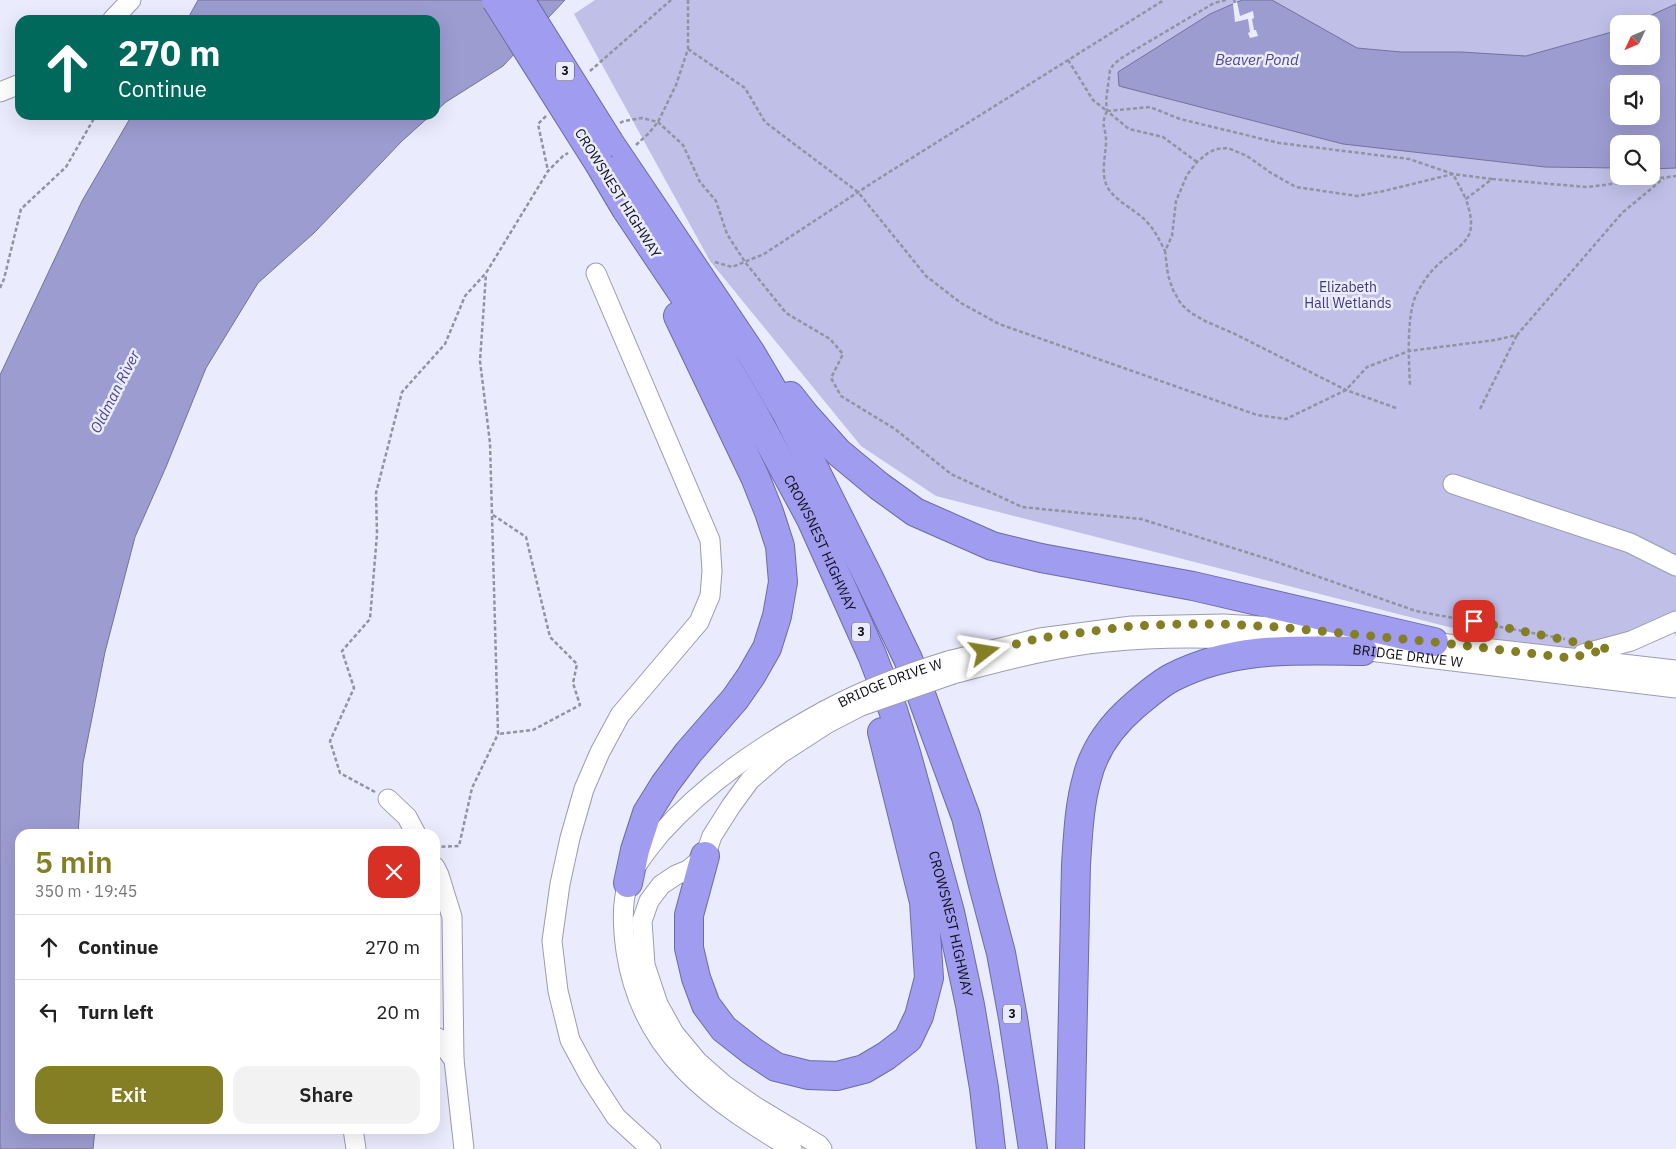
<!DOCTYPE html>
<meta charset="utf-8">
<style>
:root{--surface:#fff;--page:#f2f2f2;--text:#222;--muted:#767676;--line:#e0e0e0;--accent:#847e25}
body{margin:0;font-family:"IBM Plex Sans",sans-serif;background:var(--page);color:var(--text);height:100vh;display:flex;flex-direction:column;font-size:19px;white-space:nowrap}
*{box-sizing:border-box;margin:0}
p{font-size:16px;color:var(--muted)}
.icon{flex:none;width:28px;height:28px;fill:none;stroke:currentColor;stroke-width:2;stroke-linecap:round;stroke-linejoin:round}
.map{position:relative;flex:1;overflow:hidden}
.drawer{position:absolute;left:15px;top:829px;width:425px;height:305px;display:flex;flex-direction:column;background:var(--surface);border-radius:15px;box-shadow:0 5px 20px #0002}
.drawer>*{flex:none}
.banner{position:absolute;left:15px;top:15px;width:425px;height:105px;border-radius:15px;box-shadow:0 5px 20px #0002;background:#00695c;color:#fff;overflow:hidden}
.needle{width:32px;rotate:226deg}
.tools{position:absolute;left:1610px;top:15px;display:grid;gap:10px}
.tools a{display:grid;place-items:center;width:50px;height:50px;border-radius:10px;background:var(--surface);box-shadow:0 5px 20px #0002;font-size:25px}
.pin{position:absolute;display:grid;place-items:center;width:42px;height:42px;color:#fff;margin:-21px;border-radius:10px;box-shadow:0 2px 8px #0006}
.me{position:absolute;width:55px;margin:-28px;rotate:76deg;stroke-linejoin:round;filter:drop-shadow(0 0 4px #0008)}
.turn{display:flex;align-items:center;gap:18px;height:105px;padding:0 20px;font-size:22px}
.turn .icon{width:65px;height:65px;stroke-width:2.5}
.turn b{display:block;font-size:35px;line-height:42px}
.round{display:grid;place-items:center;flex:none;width:52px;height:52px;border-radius:15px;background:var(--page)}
.overview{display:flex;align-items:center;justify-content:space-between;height:85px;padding:0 20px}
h1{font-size:30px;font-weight:600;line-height:38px;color:var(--accent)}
.primary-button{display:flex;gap:10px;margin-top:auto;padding:10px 20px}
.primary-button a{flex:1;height:58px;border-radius:15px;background:var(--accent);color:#fff;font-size:20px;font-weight:600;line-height:58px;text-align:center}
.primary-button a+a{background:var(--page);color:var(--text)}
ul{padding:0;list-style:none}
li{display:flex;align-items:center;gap:15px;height:65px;padding:0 20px;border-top:1px solid var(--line)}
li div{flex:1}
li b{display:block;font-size:19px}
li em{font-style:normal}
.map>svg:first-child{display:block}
</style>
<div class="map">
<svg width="1676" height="1149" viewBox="0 0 1676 1149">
<rect width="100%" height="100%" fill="#ebebfe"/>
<!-- green -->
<path fill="#bfbfe8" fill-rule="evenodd" d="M 595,0 L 1676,0 L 1676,636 L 1665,620 L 1570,658 L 936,496 L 861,446 L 710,261 L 574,14 ZM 1619,24 L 1651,24 L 1651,56 L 1619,56 ZM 1619,84 L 1651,84 L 1651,116 L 1619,116 ZM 1619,144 L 1651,144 L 1651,176 L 1619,176 Z"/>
<!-- water -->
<path fill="#9d9cd1" stroke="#727299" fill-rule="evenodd" d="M 198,0 L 565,0 L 503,66 L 446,102 L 435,112 L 435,20 L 187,20 Z
M 1242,0 L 1272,0 L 1357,48 L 1401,52 L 1461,52 L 1526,56 L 1619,30 L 1619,56 L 1651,56 L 1651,24 L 1632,24 L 1676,4 L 1676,168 L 1651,169 L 1651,144 L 1619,144 L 1619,168 L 1545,167 L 1343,144 L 1119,86 L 1118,72 L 1210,14 ZM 1619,84 L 1651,84 L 1651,116 L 1619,116 Z
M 132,115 L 431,115 L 402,141 L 314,233 L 258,283 L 206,368 L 166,467 L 135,537 L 105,652 L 83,763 L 78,834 L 20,834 L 20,1129 L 95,1129 L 93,1149 L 0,1149 L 0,375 L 82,201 Z"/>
<!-- pier -->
<path fill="#ebebfe" d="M 1237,2 L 1240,16 L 1253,11 L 1254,18 L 1252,19 L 1254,30 L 1256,30 L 1258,36 L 1250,38 L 1248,33 L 1250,32 L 1248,19 L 1235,22 L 1233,3 Z"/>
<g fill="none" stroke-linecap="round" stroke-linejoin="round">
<defs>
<g id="minor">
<path d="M 112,20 L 131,0"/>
<path d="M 0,92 L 20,84"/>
<path d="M 596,273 L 710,540 L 712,571 L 710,596 L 699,622 L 620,715 L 600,752 L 584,789 L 570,838 L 560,884 L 552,941 L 558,991 L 570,1040 L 590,1077 L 616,1117 L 651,1149"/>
<path d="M 1453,484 L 1630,543 L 1676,566"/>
<path d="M 1422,641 L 1676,670"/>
<path id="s1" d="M 1353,649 L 1676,688"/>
<path d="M 1583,654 L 1631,641 L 1676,621"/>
<path d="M 948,661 L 1040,638 L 1132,626 L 1223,624 L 1278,627 L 1355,634"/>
<path d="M 953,674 C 1003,661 1054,647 1106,642 C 1164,636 1222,637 1280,642"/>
<path d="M 388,799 L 407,817 L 416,834"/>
<path d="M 435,867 L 439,875 L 452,917 L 454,1060"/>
<path d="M 435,1037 L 438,1038 L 454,1060 L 464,1149"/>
<path d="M 353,1129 L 356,1149"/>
<path d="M 792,1149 C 711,1100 641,1053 626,951 C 623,930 621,904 628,884 C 634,865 649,848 661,833 C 708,781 762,745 824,711"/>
<path d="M 822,1149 L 819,1145 L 756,1107 L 723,1084 L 698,1062 L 674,1033 L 658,1004 L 645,965 L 642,921 L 649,901 L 661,885 L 676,875 L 688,870 L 705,856 L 712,836 L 731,806 L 750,780 L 780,754 L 828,723"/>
</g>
<g id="highway">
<path d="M 609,142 L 751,353 L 787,414 L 869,578 L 908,659 L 966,817 L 982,881 L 1001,953 L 1013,1018 L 1033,1149"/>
<path id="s2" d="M 600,165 L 626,209 L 691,306 L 752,410 L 811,519 L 872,655 L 893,710 L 907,756 L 950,912 L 970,1005 L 984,1088 L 991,1149"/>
<path d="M 790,396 L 805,415 L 838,452 L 879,486 L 915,512 L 992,546 L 1041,558 L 1193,586 L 1434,642"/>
<path d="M 705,856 L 689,915 L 689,948 L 696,978 L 706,1005 L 724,1029 L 752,1051 L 776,1067 L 808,1075 L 837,1076 L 864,1069 L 886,1056 L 908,1039 L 919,1016 L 929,978 L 924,902 L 882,732"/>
<path d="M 628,883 L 635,850 L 647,813 L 665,784 L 688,753 L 735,699 L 751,676 L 767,648 L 777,616 L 783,582 L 780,546 L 769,512 L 755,477 L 678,316"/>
<path d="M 1070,1149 L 1076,864 C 1078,836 1079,806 1087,778 C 1094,749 1112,725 1134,706 C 1146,696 1159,684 1173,677 C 1234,646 1297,650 1363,651"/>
</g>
</defs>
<!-- minor casing -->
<use href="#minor" stroke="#9b9bb1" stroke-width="21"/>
<!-- highway casing -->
<use href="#highway" stroke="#6d6ba3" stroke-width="30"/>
<!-- path -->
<path stroke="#9292a1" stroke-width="2.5" stroke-dasharray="4 2.5" stroke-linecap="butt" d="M 1234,0 L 1235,3
M 688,49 L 745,88 L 765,122 L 858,192 L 926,276 L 961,303 L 999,324 L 1257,415 L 1286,419 L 1346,390 L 1367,367 L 1409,351 L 1495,340 L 1517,335 L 1622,213 L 1664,178
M 1068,60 L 1093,100 L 1107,111 L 1150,107 L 1180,119 L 1279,143 L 1409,159 L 1453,174 L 1466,199
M 590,71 L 671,0
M 1107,111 C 1100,127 1106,126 1106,141 C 1106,154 1101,171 1106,184 C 1112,199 1132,208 1143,218 C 1153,227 1159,239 1165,251
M 546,116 L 538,124 L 548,171
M 620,123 L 624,121 L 642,118 L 658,122 L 683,145 L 700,182 L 716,201 L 727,234 L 745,262 L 786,313 L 830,339 L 843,354 L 831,378 L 841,396 L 895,429 L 951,474 L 1022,507 L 1141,519 L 1268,559 L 1416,611 L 1565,639
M 636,145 L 649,133 L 658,122 L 676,85 L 688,49 L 688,0
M 1197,162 L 1163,137 L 1129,129 L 1107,111 L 1106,101 L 1110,70 L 1114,64 L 1123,57 L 1214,3 L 1226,0
M 1492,179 L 1587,187 L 1676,176
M 715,262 L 732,267 L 764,254 L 875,181 L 1164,0
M 0,288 L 4,279 L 21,209 L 66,167 L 96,115
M 1396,408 L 1346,390 L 1235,334 L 1205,321 L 1191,313 L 1181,304 L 1173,290 L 1168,275 L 1165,251 L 1172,236 L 1176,201 L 1187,175 L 1197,162 L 1208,153 L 1216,149 L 1228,148 L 1247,156 L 1271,173 L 1296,187 L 1357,196 L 1384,191 L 1453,174 L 1492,179 L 1466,199 C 1469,209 1473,221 1470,232 C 1466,245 1450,253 1441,262 C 1431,270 1422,283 1416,295 C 1406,318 1409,361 1410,386
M 1480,409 L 1517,335
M 493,515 L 526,537 L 550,637 L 577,664 L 573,683 L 580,705 L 533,730 L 498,734
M 375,792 L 340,773 L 330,741 L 354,688 L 342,651 L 370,619 L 377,534 L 376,493 L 402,392 L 445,344 L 465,296 L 486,273 L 548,171 L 563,156 L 568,153
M 435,847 L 459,846 L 472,788 L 498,734 L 490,443 L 480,361 L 486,274"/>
<!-- minor -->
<use href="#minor" stroke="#fff" stroke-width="19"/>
<!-- highway -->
<use href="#highway" stroke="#a09cef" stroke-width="28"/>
<defs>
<g id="minor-bridge">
<path id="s3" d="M 824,711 C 863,690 905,674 948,661"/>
<path d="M 828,723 L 861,706 L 953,674"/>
</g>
<path id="highway-bridge" d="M 496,0 L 600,165
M 520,0 L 609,142"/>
</defs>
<!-- minor-bridge casing -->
<use href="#minor-bridge" stroke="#9b9bb1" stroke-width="21" stroke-linecap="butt"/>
<!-- highway-bridge casing -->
<use href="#highway-bridge" stroke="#6d6ba3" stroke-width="30" stroke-linecap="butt"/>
<!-- minor-bridge -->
<use href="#minor-bridge" stroke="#fff" stroke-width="19"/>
<!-- highway-bridge -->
<use href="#highway-bridge" stroke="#a09cef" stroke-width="28"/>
</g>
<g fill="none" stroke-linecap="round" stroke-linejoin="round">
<!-- route -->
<path stroke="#847e25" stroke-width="9" stroke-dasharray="0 16.2" d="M 985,652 L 1040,638 L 1132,626 L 1181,624 L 1223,624 L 1278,627 L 1434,642 L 1570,658 L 1608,649 L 1474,621"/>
</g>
<g text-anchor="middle" stroke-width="5" stroke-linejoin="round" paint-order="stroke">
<!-- shield labels -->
<g fill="#ebebfe" stroke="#51515c" stroke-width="1">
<rect x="556" y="61.5" width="18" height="19" rx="4"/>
<rect x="852" y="622.5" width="18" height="19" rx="4"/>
<rect x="1003" y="1004.5" width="18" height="19" rx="4"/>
</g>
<g font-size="12" font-weight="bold" fill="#0f0f17">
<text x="565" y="75">3</text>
<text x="861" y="636">3</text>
<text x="1012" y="1018">3</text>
</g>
<!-- street labels -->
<g font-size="14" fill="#0f0f17" stroke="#ebebfe">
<text transform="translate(618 193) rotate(58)" y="5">CROWSNEST HIGHWAY</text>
<text dy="5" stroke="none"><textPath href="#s2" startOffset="438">CROWSNEST HIGHWAY</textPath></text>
<text dy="5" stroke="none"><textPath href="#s1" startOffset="55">BRIDGE DRIVE W</textPath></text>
<text dy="5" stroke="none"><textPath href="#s3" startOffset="72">BRIDGE DRIVE W</textPath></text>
<text dy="5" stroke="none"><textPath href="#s2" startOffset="842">CROWSNEST HIGHWAY</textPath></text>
</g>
<!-- park labels -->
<g font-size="14" fill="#3f3879" stroke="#ebebfe">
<text x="1348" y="292">Elizabeth<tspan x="1348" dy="16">Hall Wetlands</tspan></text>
</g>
<!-- water labels -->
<g font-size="15" font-style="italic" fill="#4d4789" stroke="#ebebfe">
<text x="1257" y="65">Beaver Pond</text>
<text transform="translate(115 392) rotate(-63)" y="5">Oldman River</text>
</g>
</g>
</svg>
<div class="tools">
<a><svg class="needle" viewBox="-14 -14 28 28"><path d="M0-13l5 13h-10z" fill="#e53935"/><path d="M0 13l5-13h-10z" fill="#767676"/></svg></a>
<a><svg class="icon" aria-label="sound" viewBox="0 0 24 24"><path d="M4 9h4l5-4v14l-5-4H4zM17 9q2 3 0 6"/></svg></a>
<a><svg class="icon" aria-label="search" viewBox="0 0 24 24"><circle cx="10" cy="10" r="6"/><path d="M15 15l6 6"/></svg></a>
</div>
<div class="pin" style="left:1474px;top:621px;background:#d93025"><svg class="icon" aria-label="arrive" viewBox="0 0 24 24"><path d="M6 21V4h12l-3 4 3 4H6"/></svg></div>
<svg class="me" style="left:985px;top:652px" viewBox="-20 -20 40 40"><path d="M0-17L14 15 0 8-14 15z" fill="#847e25" stroke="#fff" stroke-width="4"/></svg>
<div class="banner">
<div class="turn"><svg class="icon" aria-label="ahead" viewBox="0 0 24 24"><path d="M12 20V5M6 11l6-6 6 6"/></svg><div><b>270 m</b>Continue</div></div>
</div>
<section class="drawer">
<div class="overview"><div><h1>5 min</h1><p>350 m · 19:45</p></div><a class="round" style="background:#d93025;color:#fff"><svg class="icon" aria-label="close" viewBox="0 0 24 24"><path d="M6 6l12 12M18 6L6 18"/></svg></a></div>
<ul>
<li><svg class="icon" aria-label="ahead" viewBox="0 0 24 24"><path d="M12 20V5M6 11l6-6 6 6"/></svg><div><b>Continue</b></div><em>270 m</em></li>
<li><svg class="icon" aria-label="left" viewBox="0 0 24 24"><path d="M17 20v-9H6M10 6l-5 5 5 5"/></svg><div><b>Turn left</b></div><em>20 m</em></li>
</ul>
<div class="primary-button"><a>Exit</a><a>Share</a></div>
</section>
</div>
